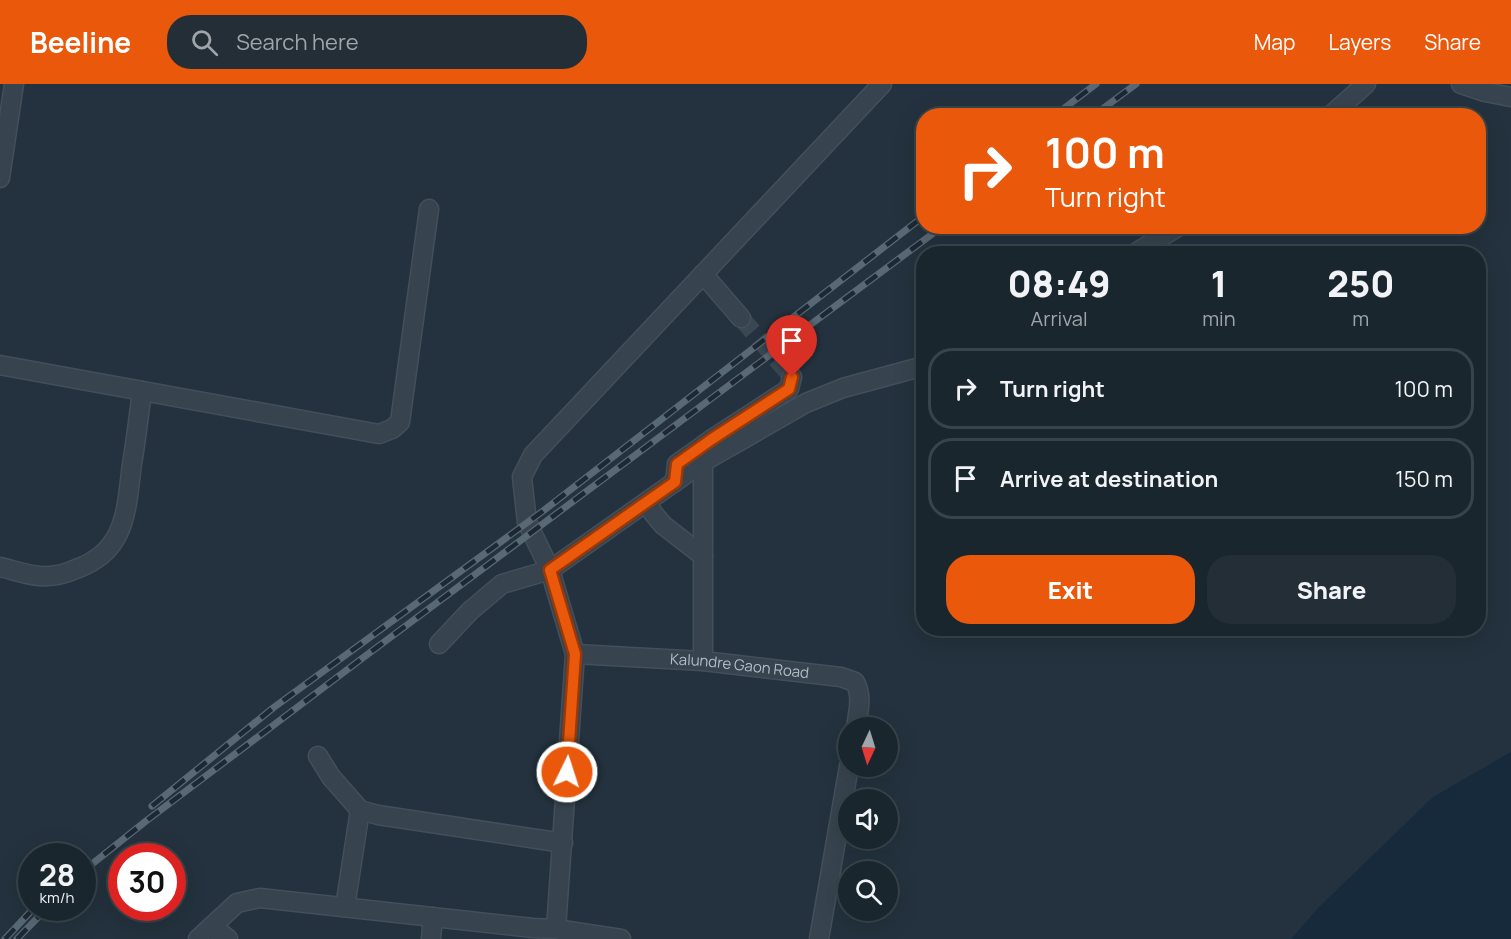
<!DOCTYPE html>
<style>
:root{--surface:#1a262e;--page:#232e36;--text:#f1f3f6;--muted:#9fa5aa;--line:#38434a;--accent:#ea580c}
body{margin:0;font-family:Manrope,sans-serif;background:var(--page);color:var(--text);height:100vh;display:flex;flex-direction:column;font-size:22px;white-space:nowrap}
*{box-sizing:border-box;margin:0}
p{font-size:20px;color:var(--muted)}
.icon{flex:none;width:33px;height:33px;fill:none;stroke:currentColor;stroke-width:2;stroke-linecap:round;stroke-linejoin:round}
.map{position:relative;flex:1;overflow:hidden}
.details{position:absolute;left:916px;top:162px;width:570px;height:390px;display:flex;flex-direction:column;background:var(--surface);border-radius:24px;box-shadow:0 6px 24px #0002,0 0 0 2px var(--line)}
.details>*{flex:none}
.hud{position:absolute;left:916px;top:24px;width:570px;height:126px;border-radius:24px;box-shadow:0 6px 24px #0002,0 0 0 2px var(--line);background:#ea580c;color:#fff;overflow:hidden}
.needle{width:39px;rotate:184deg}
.tools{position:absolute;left:838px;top:633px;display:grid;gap:12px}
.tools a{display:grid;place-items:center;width:60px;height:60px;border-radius:50%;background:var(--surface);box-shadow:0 6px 24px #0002,0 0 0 2px var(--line);font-size:30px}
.speed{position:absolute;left:18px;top:759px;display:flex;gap:12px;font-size:30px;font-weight:700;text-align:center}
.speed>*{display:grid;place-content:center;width:78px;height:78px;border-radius:50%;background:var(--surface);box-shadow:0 6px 24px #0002,0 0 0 2px var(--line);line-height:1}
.speed small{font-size:15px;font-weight:400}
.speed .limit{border:9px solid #d22;background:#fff;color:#111}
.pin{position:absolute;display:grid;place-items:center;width:51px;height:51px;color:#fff;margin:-62px -26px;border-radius:50% 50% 50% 0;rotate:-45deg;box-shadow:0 0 6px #0007}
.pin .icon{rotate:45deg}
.me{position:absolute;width:66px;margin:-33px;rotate:4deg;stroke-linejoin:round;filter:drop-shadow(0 0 4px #0008)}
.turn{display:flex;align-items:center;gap:21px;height:126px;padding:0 30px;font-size:27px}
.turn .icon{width:78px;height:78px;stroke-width:2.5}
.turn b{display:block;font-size:42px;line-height:51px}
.eta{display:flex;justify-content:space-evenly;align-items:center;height:102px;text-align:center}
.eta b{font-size:36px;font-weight:800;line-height:42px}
.button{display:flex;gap:12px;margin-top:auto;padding:12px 30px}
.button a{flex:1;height:69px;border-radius:24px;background:var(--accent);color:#fff;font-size:24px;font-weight:800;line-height:69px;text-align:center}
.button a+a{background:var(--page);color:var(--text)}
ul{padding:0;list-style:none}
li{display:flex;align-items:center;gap:18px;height:81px;margin:0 12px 9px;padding:0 18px;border:3px solid var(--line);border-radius:24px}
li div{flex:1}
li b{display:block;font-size:22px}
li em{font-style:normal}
header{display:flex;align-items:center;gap:36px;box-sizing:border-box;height:84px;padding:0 30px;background:var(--accent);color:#fff}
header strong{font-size:28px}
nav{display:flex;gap:33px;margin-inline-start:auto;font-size:21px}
.search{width:420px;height:54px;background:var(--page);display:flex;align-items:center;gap:15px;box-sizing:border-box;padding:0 21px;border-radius:24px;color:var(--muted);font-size:22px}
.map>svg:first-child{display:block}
</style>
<header>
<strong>Beeline</strong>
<div class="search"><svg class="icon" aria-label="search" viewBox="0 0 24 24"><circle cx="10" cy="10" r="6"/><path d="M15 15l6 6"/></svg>Search here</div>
<nav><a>Map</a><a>Layers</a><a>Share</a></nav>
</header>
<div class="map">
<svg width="1511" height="855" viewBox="0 0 1511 855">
<rect width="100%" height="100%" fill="#23323e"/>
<!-- water -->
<path fill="#162a3c" d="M 1511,668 L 1511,855 L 1291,855 L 1319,823 L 1433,713 Z"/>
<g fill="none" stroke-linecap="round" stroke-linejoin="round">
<!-- minor-tunnel -->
<path stroke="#394753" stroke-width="18" stroke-dasharray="18 9" stroke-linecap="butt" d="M 741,234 L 792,293"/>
<defs>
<g id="minor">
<path d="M 1461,0 L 1485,8 L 1511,13"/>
<path d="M 1330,32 L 1366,0"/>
<path d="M 0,94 L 14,0"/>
<path d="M 1134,170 L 1179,142"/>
<path d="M 703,190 L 741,234"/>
<path d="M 0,281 L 379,350 L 392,345 L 400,338 L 429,125"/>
<path d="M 703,378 L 703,577"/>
<path d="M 675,398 L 677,380 L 712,355 L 789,305 L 792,293"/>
<path d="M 647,418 L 653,429 L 663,441 L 703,472"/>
<path d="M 0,483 C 13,486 27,491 40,492 C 53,493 65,490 76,485 C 127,467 126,426 132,380 C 136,356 139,331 142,307"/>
<path d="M 439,560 L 470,527 L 502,500 L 550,486 L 703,378 L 806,319 L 843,304 L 924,282"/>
<path id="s1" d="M 575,570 L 703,577 L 841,593 L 855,598 C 863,613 858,628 856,644"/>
<path d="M 318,672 L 331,693 L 360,726 L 378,731 L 563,759"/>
<path d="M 345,823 L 360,726"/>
<path d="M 212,842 L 228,855"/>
<path d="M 556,845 L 621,855"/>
<path d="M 198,855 L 237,819 L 260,814 L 533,844 L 556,845 L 575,570 L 550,486 L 527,438 L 522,393 L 533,371 L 882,0"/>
<path d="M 431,855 L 433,833"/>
<path d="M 819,855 L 849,682"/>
</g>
</defs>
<!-- minor casing -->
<use href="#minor" stroke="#434f5a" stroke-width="21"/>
<!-- minor -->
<use href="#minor" stroke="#37434e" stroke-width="18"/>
<defs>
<path id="rail" d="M 1054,32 L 1096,0
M 1093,32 L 1136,0
M 152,722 L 273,624 L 543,427 L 924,132
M 82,788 L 146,737 L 368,570 L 943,142
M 5,855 L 34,824
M 17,855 L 47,824"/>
</defs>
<!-- rail casing -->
<use href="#rail" stroke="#596875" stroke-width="7"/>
<!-- rail -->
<use href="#rail" stroke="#1c2833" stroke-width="4.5" stroke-dasharray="14" stroke-linecap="butt"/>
</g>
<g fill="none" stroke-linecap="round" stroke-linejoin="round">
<defs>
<path id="route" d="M 567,688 L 575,570 L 550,486 L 675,398 L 677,380 L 712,355 L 789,305 L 792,293"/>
</defs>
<!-- route casing -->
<use href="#route" stroke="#983908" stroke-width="15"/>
<!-- route -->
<use href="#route" stroke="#ea580c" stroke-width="10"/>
</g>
<g text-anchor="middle" stroke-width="6" stroke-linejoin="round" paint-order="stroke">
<!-- street labels -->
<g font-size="15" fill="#b3bec9" stroke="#1c2833">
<text dy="5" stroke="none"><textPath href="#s1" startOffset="165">Kalundre Gaon Road</textPath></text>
</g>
</g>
</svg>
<div class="tools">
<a><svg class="needle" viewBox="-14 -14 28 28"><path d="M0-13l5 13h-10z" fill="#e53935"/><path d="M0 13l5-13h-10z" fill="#9fa5aa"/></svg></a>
<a><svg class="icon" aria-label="sound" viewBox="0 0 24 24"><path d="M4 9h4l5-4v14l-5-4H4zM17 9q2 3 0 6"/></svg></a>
<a><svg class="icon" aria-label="search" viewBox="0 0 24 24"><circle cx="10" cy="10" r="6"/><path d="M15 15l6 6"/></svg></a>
</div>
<div class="speed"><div>28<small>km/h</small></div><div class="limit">30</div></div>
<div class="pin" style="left:792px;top:293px;background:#d93025"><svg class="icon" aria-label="arrive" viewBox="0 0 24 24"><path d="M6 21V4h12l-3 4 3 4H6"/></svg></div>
<svg class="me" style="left:567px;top:688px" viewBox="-20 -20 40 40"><circle r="17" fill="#ea580c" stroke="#fff" stroke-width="3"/><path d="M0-11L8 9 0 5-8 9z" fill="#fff"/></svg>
<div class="hud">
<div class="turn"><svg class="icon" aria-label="right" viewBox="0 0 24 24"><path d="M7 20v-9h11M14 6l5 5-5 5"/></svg><div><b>100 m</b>Turn right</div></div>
</div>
<section class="details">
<div class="eta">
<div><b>08:49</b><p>Arrival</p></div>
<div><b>1</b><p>min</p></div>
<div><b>250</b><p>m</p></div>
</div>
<ul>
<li><svg class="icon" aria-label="right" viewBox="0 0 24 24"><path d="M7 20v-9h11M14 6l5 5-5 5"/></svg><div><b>Turn right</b></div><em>100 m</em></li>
<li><svg class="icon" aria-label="arrive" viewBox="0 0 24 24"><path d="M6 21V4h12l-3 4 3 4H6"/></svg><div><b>Arrive at destination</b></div><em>150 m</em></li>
</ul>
<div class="button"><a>Exit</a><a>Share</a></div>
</section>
</div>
